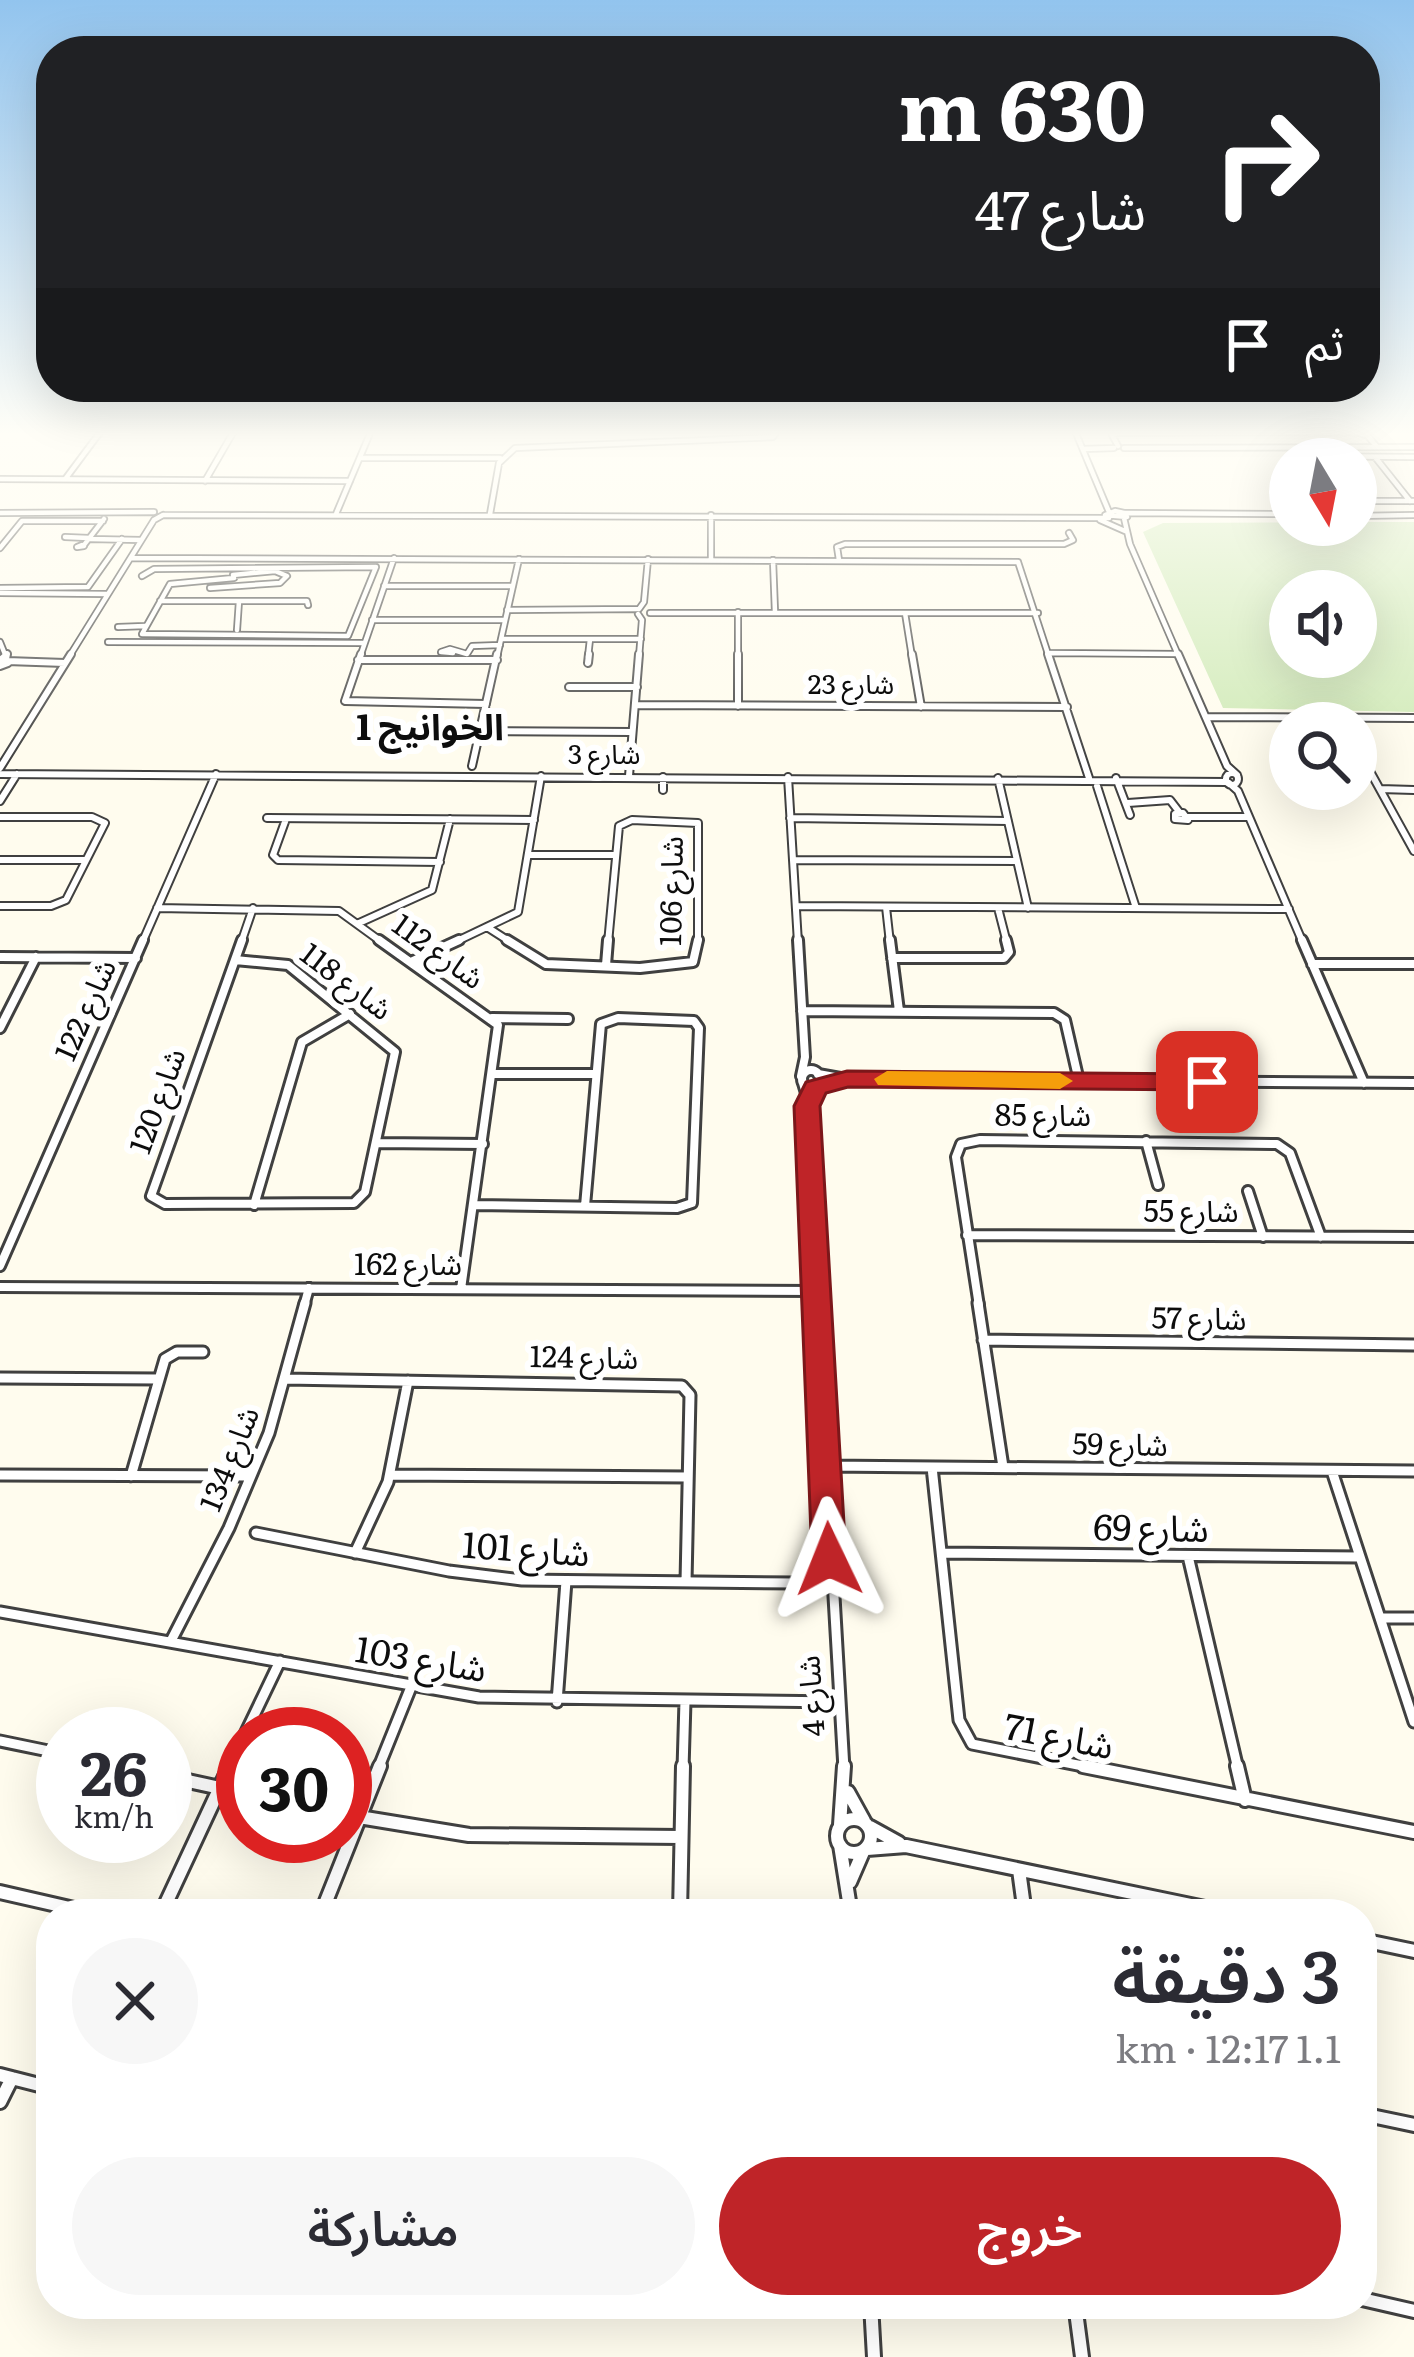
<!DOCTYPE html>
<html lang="ar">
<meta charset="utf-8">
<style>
:root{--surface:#fff;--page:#f7f7f7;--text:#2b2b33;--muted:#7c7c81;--accent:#bf2428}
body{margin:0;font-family:Literata,"Noto Sans Arabic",serif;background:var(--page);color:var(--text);direction:rtl;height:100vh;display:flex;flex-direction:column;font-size:45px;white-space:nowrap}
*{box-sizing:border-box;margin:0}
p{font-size:39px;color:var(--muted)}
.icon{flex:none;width:66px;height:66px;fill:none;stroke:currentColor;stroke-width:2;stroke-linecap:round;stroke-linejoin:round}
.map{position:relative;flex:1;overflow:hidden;direction:ltr}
.side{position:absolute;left:36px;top:1899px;width:1341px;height:420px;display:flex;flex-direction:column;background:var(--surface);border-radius:48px;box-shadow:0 12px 48px #0002;direction:rtl}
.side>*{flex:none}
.hud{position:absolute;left:36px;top:36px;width:1344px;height:366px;border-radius:48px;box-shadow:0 12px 48px #0002;direction:rtl;background:#202124;color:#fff;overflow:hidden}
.needle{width:78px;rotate:170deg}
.buttons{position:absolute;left:1269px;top:438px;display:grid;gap:24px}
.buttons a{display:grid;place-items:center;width:108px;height:108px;border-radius:50%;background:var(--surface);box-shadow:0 12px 48px #0002;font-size:60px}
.speed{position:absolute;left:36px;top:1707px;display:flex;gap:24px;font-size:60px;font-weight:700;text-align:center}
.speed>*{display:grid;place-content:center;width:156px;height:156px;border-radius:50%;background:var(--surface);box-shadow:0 12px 48px #0002;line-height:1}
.speed small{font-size:30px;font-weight:400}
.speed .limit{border:18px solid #d22;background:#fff;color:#111}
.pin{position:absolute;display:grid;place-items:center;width:102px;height:102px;color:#fff;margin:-51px;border-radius:24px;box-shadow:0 6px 18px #0006}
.me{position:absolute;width:132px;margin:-66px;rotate:358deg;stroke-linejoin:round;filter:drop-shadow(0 0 9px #0008)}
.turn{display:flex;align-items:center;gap:42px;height:252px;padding:0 36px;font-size:54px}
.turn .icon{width:156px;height:156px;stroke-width:2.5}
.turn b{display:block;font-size:84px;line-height:102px}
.then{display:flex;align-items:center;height:114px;padding:0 36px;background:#0003;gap:24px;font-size:45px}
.round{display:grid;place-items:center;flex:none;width:126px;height:126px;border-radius:63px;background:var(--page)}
.headline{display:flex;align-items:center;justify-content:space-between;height:204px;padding:0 36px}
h1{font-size:72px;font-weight:600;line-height:90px}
.button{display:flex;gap:24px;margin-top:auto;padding:24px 36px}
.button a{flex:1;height:138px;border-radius:72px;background:var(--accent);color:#fff;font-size:48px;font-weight:600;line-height:138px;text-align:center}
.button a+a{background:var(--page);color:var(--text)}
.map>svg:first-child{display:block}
</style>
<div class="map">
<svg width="1414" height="2357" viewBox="0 0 1414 2357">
<rect width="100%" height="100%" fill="#fffcee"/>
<!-- green -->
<path fill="#d0eab7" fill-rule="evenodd" d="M 1356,522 L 1414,522 L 1414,712 L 1223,708 L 1143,532 L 1163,523 ZM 1290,591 L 1356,591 L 1356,657 L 1290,657 Z"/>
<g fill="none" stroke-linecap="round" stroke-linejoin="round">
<defs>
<path id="minor-far4" d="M 1075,431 L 1109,512
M 1118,446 L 1112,435 L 1118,433 L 1355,432 L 1367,435 L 1377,447
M 1124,448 L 1414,447
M 1083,449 L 1114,448
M 1294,456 L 1414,457
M 1375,457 L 1410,501
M 360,458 L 500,458
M 66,478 L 101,431
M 0,479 L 350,481
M 205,481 L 234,431
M 1356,486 L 1366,499
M 1356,501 L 1414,501
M 1115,511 L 1124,513 L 1127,517 L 1105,515 Z
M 0,513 L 154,512
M 1125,513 L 1290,514
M 336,514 L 371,431
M 490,514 L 499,463 L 515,448 L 773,437 L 777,431
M 164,515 L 1109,518
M 711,515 L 711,559
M 1356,516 L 1414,515
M 1124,518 L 1130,544 L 1179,657
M 1100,520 L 1125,531
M 65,537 L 89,538
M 90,539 L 141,540
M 82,545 L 84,546 L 77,547 Z
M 84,545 L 104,519
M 0,548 L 22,521 L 103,521
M 131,558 L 1018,562
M 773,560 L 775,612
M 839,560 L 837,547 L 845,544 L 1064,544 L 1073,540 L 1069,533
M 1018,562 L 1049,657
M 142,576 L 154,569 L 376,567 L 348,636 L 142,634 L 170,584 L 234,578
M 384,586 L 513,586
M 0,588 L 88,587 L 122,539
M 210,588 L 280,583 L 287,576 L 275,571 L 233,575
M 0,593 L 107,594
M 160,601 L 307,601 L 308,605
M 639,609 L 644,602 L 648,559
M 507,610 L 638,609
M 738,612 L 738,657
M 650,613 L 1038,613
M 905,613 L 912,657
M 638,614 L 642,620 L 639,657
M 372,620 L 505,620
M 118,627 L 145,626
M 237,630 L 239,601
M 501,639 L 641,639
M 0,642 L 6,657
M 108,642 L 364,643
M 453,653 L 441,652 L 450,649 L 467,654 L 472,646 L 500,645
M 1050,653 L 1178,654
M 69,657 L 154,520 L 163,515
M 360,657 L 394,558
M 497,657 L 519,559
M 588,657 L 590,639"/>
<path id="minor-far3" d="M 361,654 L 345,701 L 486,704
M 738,654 L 738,706
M 912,654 L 921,707
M 1048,654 L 1089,778
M 1178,654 L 1227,766 L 1237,775
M 6,659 L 7,654
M 358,660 L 497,660
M 7,661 L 65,663
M 588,663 L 589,654
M 0,666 L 8,663 L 0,660 L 5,656
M 569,687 L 637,687
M 635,705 L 1067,707
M 1206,717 L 1414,718
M 480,731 L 632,732
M 1356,746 L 1414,851
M 472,766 L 497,654
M 0,768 L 71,654
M1226 779a6 6 0 1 1 12 0a6 6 0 1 1-12 0Z
M 0,774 L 1227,782
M 629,776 L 639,654
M 663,777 L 663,790
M 788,777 L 798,943
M 998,778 L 1028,908
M 1116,778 L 1130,815
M 1229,783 L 1238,791 L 1303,943
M 1097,786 L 1136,908
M 1380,789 L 1414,790
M 0,801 L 17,774
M 1128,803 L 1170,800 L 1180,813
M 1183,813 L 1188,820 L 1175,819 L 1175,814 Z
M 0,817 L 92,817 L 105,823 L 66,900 L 51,906 L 0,906
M 1187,817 L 1249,817
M 267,818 L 534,820
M 790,818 L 1008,821
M 286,819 L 273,855 L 278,860 L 440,862
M 529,855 L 616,855
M 0,860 L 86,860
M 793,860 L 1017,861
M 796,906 L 1289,909
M 886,907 L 890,943
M 157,908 L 339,911 L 383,943
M 998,908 L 1007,943
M 359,923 L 432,890 L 450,819
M 487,927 L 512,943
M 142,943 L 216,774
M 241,943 L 253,908
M 453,943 L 518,912 L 541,776
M 608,943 L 619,826 L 632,820 L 698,823 L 698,943"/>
<path id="minor-far2" d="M 379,940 L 498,1025 L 461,1289
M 507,940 L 546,964 L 640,968 L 693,962 L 698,940
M 798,940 L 805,1057 L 801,1076
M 890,940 L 899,1011
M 1302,940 L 1364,1083
M 0,957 L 136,958
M 892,958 L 1004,958 L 1009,952 L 1006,940
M 235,960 L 288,965 L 395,1052 L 365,1192 L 354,1203 L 165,1204 L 151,1196 L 242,940
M 411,962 L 459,940
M 1312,964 L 1414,964
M 606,965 L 608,940
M 802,1011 L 1054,1013 L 1065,1020 L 1079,1081
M 492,1018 L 568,1019
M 0,1028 L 36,957
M802 1079a9 9 0 1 1 18 0a9 9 0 1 1-18 0Z
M 494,1074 L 596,1074
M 818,1074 L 846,1079 L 1414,1083
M 803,1083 L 808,1100 L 817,1306
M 1146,1141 L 1158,1185
M 377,1143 L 483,1144
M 1248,1191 L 1263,1237
M 254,1205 L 302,1042 L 350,1014
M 474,1205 L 677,1208 L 692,1203 L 699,1028 L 694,1021 L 618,1018 L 601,1024 L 585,1206
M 967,1235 L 1414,1237
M 0,1266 L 143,940
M 0,1287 L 816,1291
M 304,1306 L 309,1288
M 979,1306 L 956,1157 L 961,1144 L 980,1140 L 1277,1144 L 1290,1153 L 1321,1237"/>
<path id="minor-far1" d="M 817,1303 L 844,1769
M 978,1303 L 1003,1467
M 983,1340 L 1414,1345
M 0,1378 L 159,1379
M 286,1379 L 682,1386 L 690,1395 L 686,1582
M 826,1466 L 1414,1471
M 932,1467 L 959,1720 L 972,1744 L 1098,1769
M 1332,1471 L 1414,1722
M 0,1475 L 250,1476
M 390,1475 L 688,1477
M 131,1476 L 165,1359 L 177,1352 L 203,1352
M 256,1533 L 449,1571 L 522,1580 L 795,1583
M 355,1553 L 388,1482 L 408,1381
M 942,1553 L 1360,1557
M 1188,1556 L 1238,1769
M 0,1612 L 479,1697 L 839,1702
M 1380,1618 L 1414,1618
M 172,1639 L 229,1528 L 269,1433 L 305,1303
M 557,1702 L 566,1581
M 245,1734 L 280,1661
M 0,1741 L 63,1754
M 229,1769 L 243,1739
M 378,1769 L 411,1687
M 683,1769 L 685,1701"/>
<path id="minor" d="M 1083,1766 L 1414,1832
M 1237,1766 L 1245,1800
M 165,1776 L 220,1788
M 848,1792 L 864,1821
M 359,1817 L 469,1835 L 681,1837
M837 1836a17 17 0 1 1 34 0a17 17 0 1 1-34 0Z
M 840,1825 L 844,1766
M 870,1827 L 899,1843
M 840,1845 L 851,1914
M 867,1849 L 906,1846 L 1234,1914
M 1019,1870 L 1025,1914
M 850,1882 L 863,1852
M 0,1892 L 96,1914
M 161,1914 L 230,1766
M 321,1914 L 380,1766
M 680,1914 L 683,1766
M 1362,1940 L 1414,1951
M 0,2075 L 51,2088
M 0,2102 L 12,2078
M 1362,2114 L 1414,2125
M 1362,2299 L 1414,2311
M 871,2304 L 874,2357
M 1075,2304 L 1082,2357"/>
</defs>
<!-- minor-far4 casing -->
<use href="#minor-far4" stroke="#404040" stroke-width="8"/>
<!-- minor-far3 casing -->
<use href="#minor-far3" stroke="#404040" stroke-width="10"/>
<!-- minor-far2 casing -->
<use href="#minor-far2" stroke="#404040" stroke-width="14"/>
<!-- minor-far1 casing -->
<use href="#minor-far1" stroke="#404040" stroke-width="15"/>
<!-- minor casing -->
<use href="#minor" stroke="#404040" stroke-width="18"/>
<!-- minor-far4 -->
<use href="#minor-far4" stroke="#fff" stroke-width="4.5"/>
<!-- minor-far3 -->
<use href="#minor-far3" stroke="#fff" stroke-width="6"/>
<!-- minor-far2 -->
<use href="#minor-far2" stroke="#fff" stroke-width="8"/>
<!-- minor-far1 -->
<use href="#minor-far1" stroke="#fff" stroke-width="9"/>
<!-- minor -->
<use href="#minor" stroke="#fff" stroke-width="12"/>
</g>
<!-- sky -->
<linearGradient id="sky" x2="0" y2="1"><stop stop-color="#92c4ee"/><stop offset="0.57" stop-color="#fffef7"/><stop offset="1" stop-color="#fffef7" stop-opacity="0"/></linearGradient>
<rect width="1414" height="761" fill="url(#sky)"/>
<!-- route -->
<path fill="#bf2428" stroke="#7c171a" stroke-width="3" d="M 847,1071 L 1207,1074 L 1219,1082 L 1207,1090 L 848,1087 L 826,1093 L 820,1106 L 846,1559 L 841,1569 L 829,1573 L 817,1569 L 812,1559 L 794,1106 L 806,1082 Z"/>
<!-- slow -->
<path fill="#f59e0b" d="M 887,1071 L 1060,1073 L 1073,1081 L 1060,1089 L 878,1085 L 874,1079 Z"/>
<g text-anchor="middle" stroke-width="12" stroke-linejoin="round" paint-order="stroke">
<!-- far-street labels -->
<g font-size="27" fill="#0d0d0d" stroke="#fff">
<text x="851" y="694">شارع 23</text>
<text x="604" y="764">شارع 3</text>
</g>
<!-- street labels -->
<g font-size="30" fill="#0d0d0d" stroke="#fff">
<text transform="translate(672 891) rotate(-89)" y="10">شارع 106</text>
<text transform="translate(438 952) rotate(36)" y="10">شارع 112</text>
<text transform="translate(346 982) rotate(37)" y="10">شارع 118</text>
<text transform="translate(86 1010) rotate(-66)" y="10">شارع 122</text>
<text transform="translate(158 1101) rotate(-70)" y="10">شارع 120</text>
<text x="1043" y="1126">شارع 85</text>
<text x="1191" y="1222">شارع 55</text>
<text x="408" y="1275">شارع 162</text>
<text transform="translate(1199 1319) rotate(1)" y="10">شارع 57</text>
<text transform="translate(584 1358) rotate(1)" y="10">شارع 124</text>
<text transform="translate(1120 1445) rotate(1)" y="10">شارع 59</text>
<text transform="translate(230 1459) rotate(-68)" y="10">شارع 134</text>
<text transform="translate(812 1696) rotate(-94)" y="10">شارع 4</text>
</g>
<!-- far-district labels -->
<g font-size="36" font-weight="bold" fill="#0d0d0d" stroke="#fff">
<text x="430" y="740">الخوانيج 1</text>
</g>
<!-- near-street labels -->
<g font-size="36" fill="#0d0d0d" stroke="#fff">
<text transform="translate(1151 1528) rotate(1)" y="13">شارع 69</text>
<text transform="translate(526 1549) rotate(4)" y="13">شارع 101</text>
<text transform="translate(421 1659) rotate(9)" y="13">شارع 103</text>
<text transform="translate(1059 1736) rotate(11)" y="13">شارع 71</text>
</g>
</g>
</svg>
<div class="buttons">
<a><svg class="needle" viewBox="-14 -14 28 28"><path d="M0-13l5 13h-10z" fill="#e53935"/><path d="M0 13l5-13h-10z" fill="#7c7c81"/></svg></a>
<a><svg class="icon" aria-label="sound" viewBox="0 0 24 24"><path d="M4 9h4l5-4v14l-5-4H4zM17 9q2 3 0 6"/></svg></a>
<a><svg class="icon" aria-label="search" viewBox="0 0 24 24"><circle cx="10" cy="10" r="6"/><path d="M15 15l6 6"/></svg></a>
</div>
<div class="speed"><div>26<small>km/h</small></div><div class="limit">30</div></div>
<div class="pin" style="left:1207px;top:1082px;background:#d93025"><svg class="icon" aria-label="arrive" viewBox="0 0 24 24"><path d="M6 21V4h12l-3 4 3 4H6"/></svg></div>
<svg class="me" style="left:829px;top:1559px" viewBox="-20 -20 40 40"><path d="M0-17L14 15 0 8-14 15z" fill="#bf2428" stroke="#fff" stroke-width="4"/></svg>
<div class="hud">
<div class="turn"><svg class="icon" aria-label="right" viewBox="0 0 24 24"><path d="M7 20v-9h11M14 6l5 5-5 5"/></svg><div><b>630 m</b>شارع 47</div></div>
<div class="then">ثم<svg class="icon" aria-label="arrive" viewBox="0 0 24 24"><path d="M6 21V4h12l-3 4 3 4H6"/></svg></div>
</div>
<section class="side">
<div class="headline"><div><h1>3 دقيقة</h1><p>1.1 km · 12:17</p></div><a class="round"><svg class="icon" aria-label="close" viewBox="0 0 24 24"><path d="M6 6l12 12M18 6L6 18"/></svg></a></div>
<div class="button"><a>خروج</a><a>مشاركة</a></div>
</section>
</div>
